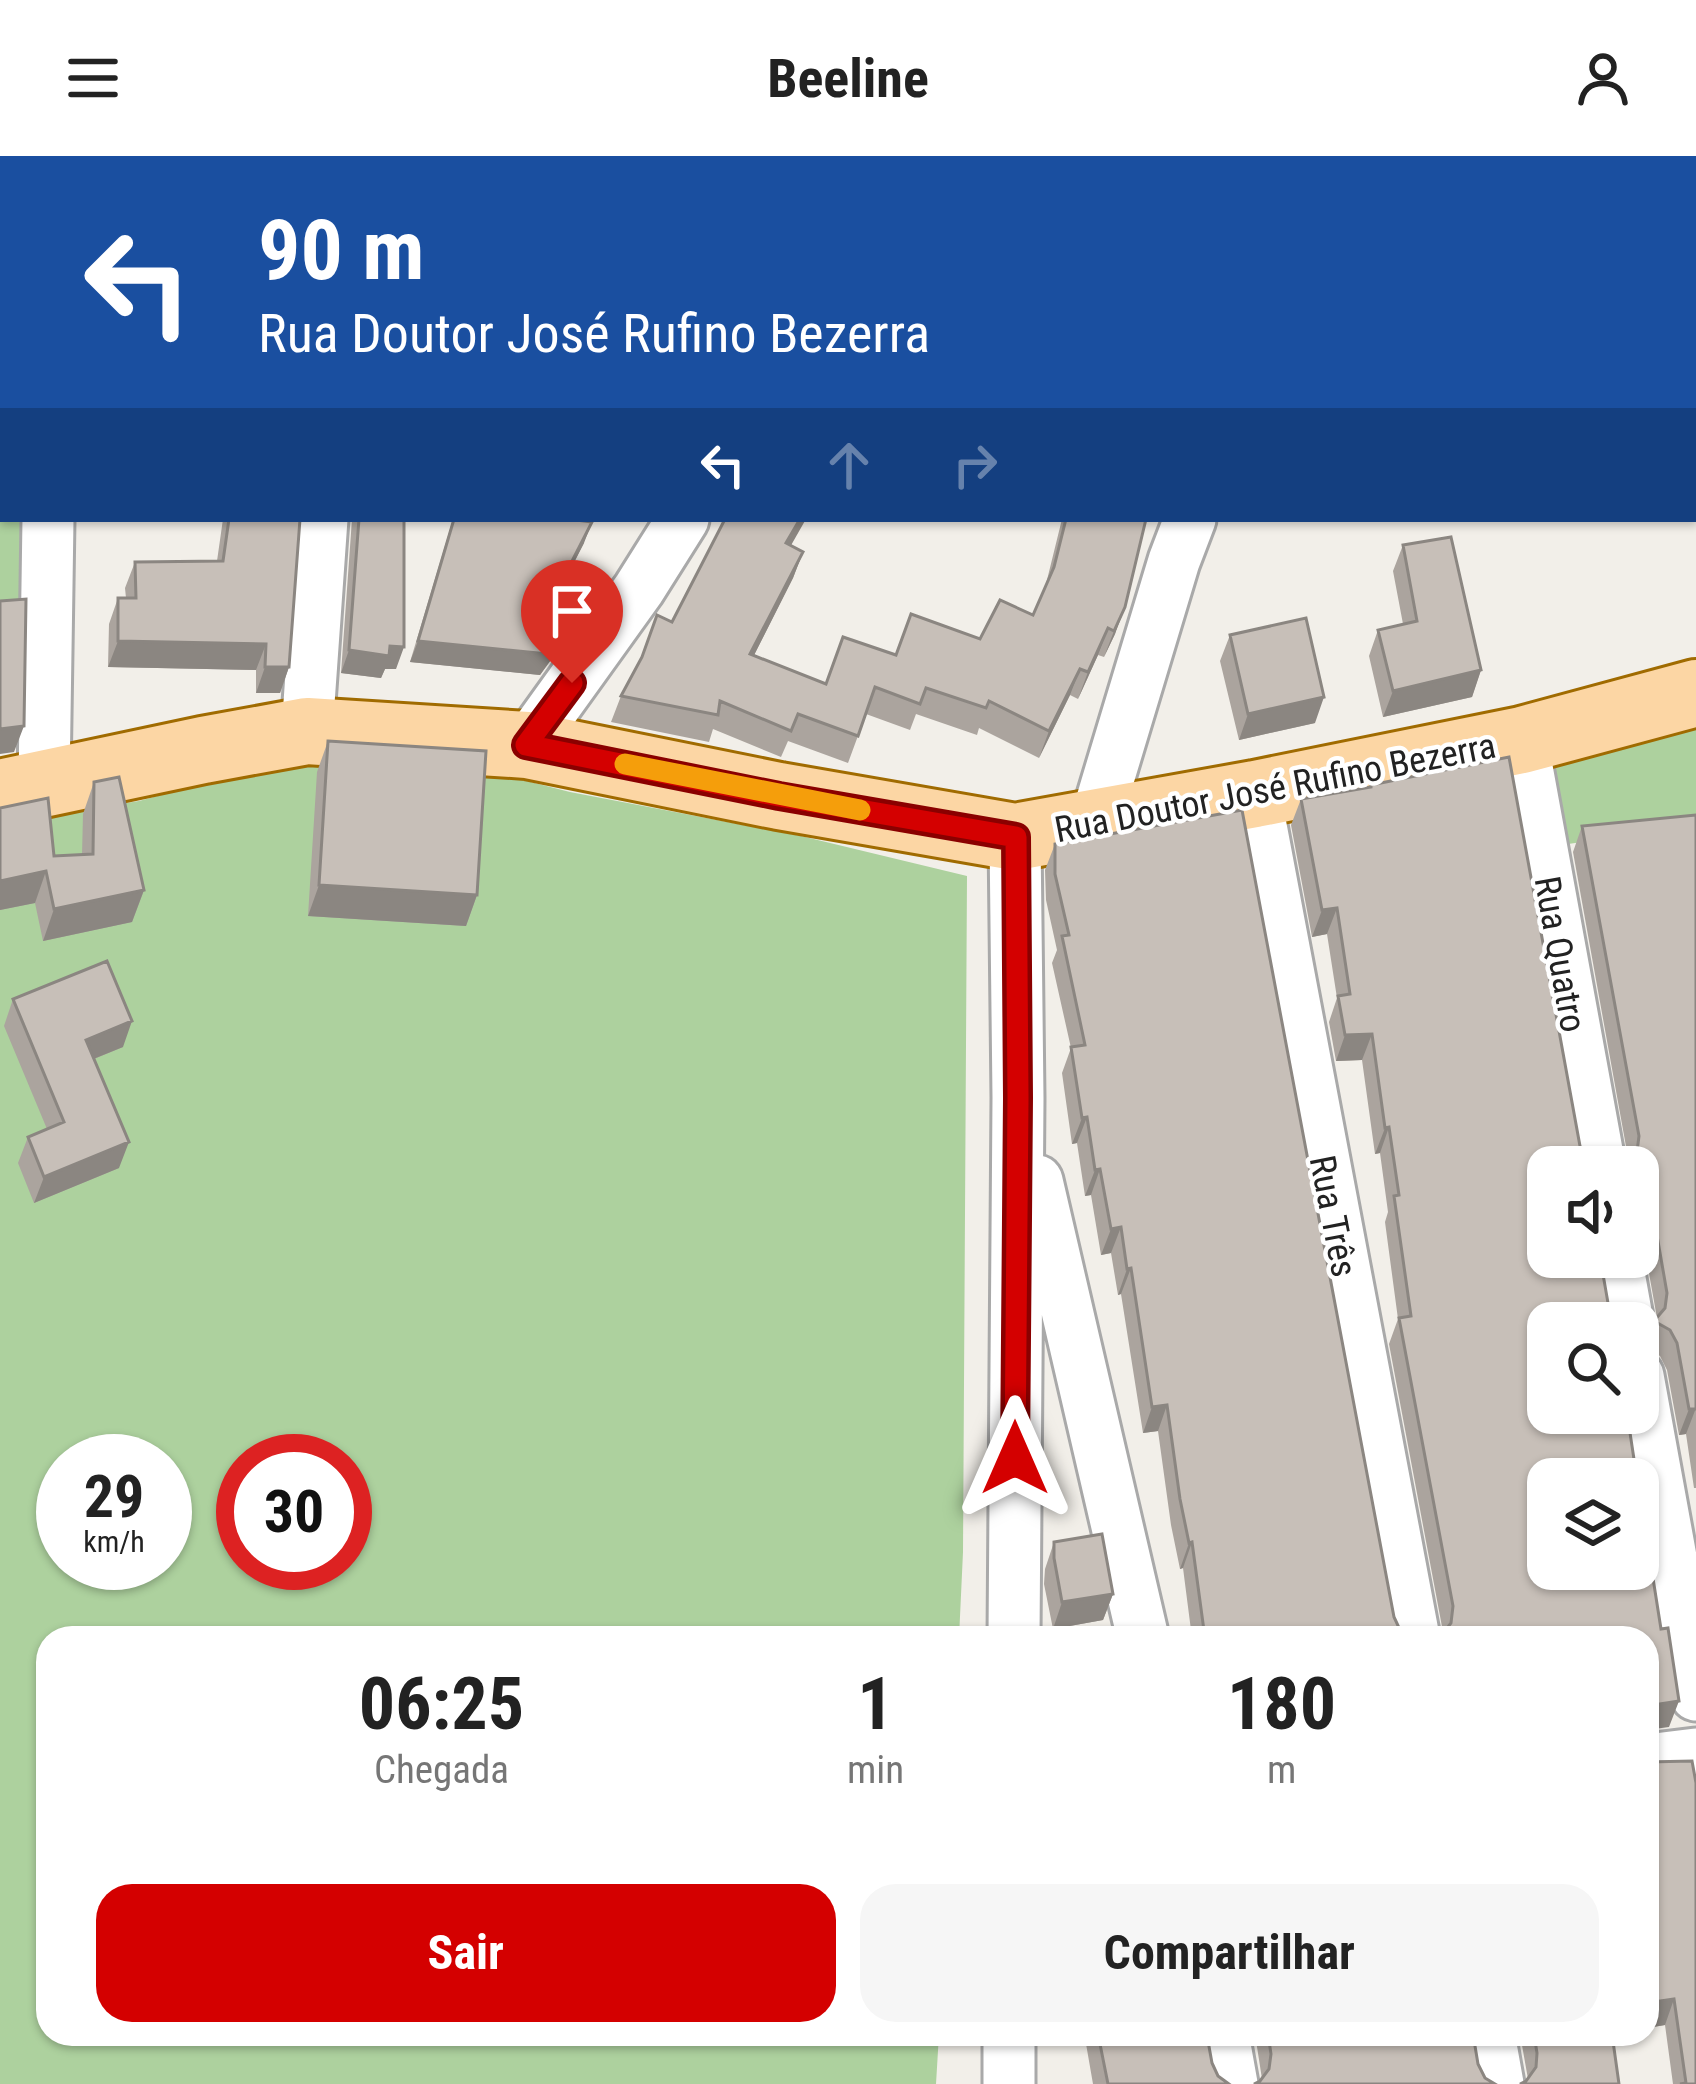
<!DOCTYPE html>
<html lang="pt">
<meta charset="utf-8">
<style>
:root{--surface:#fff;--page:#f6f6f6;--text:#222;--muted:#767676;--accent:#d40000}
body{margin:0;font-family:"Roboto Condensed",sans-serif;background:var(--page);color:var(--text);height:100vh;display:flex;flex-direction:column;font-size:45px;white-space:nowrap}
*{box-sizing:border-box;margin:0}
p{font-size:39px;color:var(--muted)}
.icon{flex:none;width:66px;height:66px;fill:none;stroke:currentColor;stroke-width:2;stroke-linecap:round;stroke-linejoin:round}
.map{position:relative;flex:1;overflow:hidden}
.side{position:absolute;left:36px;top:1470px;width:1623px;height:420px;display:flex;flex-direction:column;background:var(--surface);border-radius:36px;box-shadow:0 3px 9px #0004}
.side>*{flex:none}
.hud{position:absolute;left:0px;top:0px;width:1698px;height:366px;box-shadow:0 3px 9px #0004;background:#1a4fa0;color:#fff;overflow:hidden}
.fabs{position:absolute;left:1527px;top:990px;display:grid;gap:24px}
.fabs a{display:grid;place-items:center;width:132px;height:132px;border-radius:24px;background:var(--surface);box-shadow:0 3px 9px #0004;font-size:60px}
.speed{position:absolute;left:36px;top:1278px;display:flex;gap:24px;font-size:60px;font-weight:700;text-align:center}
.speed>*{display:grid;place-content:center;width:156px;height:156px;border-radius:50%;background:var(--surface);box-shadow:0 3px 9px #0004;line-height:1}
.speed small{font-size:30px;font-weight:400}
.speed .limit{border:18px solid #d22;background:#fff;color:#111}
.pin{position:absolute;display:grid;place-items:center;width:102px;height:102px;color:#fff;margin:-123px -51px;border-radius:50% 50% 50% 0;rotate:-45deg;box-shadow:0 0 12px #0007}
.pin .icon{rotate:45deg}
.me{position:absolute;width:132px;margin:-66px;rotate:0deg;stroke-linejoin:round;filter:drop-shadow(0 0 9px #0008)}
.turn{display:flex;align-items:center;gap:42px;height:252px;padding:0 60px;font-size:54px}
.turn .icon{width:156px;height:156px;stroke-width:2.5}
.turn b{display:block;font-size:84px;line-height:102px}
.lanes{display:flex;align-items:center;height:114px;padding:0 60px;background:#0003;justify-content:center;gap:60px;direction:ltr}
.lanes .off{opacity:.35}
.eta{display:flex;justify-content:space-evenly;align-items:center;height:204px;text-align:center}
.eta b{font-size:72px;font-weight:700;line-height:84px}
.cta{display:flex;gap:24px;margin-top:auto;padding:24px 60px}
.cta a{flex:1;height:138px;border-radius:36px;background:var(--accent);color:#fff;font-size:48px;font-weight:700;line-height:138px;text-align:center}
.cta a+a{background:var(--page);color:var(--text)}
header{display:flex;justify-content:space-between;align-items:center;height:156px;padding:0 60px;background:var(--surface);font-size:54px;font-weight:700}
.map>svg:first-child{display:block}
</style>
<header><svg class="icon" aria-label="menu" viewBox="0 0 24 24"><path d="M4 6h16M4 12h16M4 18h16"/></svg>Beeline<svg class="icon" aria-label="person" viewBox="0 0 24 24"><circle cx="12" cy="8" r="4"/><path d="M4 21q1-7 8-7t8 7"/></svg></header>
<div class="map">
<svg width="1696" height="1928" viewBox="0 0 1696 1928">
<rect width="100%" height="100%" fill="#f2efe9"/>
<!-- forest -->
<path fill="#add19e" fill-rule="evenodd" d="M 0,350 L 3,350 L 3,363 L 26,363 L 24,458 L 0,458 Z
M 1696,565 L 1696,670 L 1561,689 L 1545,606 Z
M 303,601 L 483,614 L 570,636 L 801,680 L 967,720 L 963,1396 L 959,1482 L 48,1482 L 48,1878 L 939,1878 L 936,1928 L 0,1928 L 0,667 L 139,645 ZM 63,1305 L 165,1305 L 165,1407 L 63,1407 ZM 243,1305 L 345,1305 L 345,1407 L 243,1407 Z"/>
<g fill="none" stroke-linecap="round" stroke-linejoin="round">
<defs>
<path id="minor" d="M 46,0 L 46,3
M 346,3 L 346,0
M 890,3 L 892,0
M 1355,3 L 1355,0
M 0,146 L 3,146
M 307,575 L 322,363
M 1522,584 L 1600,1011
M 527,589 L 639,433 L 683,363
M 44,626 L 48,363
M 1255,638 L 1414,1482
M 1095,667 L 1174,405 L 1190,363
M 1037,1025 L 1143,1482
M 1616,1101 L 1628,1167
M 1638,1220 L 1696,1539
M 1014,1482 L 1018,942 L 1015,681
M 1647,1604 L 1696,1598
M 1223,1878 L 1232,1928
M 1489,1878 L 1498,1928
M 1009,1928 L 1009,1878"/>
<path id="major" d="M 0,637 L 203,594 L 307,575 L 527,589 L 779,640 L 1015,681 L 1255,638 L 1522,584 L 1696,537"/>
</defs>
<!-- minor casing -->
<use href="#minor" stroke="#a9a9a9" stroke-width="57"/>
<!-- major casing -->
<use href="#major" stroke="#a06b00" stroke-width="72"/>
<!-- minor -->
<use href="#minor" stroke="#fff" stroke-width="51"/>
<!-- major -->
<use href="#major" stroke="#fcd6a4" stroke-width="66"/>
</g>
<!-- wall -->
<path fill="#aba49e" d="M 763,0 L 838,0 L 837,3 L 771,3 Z
M 981,0 L 1047,0 L 1046,3 L 987,3 Z
M 1160,0 L 1310,0 L 1309,3 L 1165,3 Z
M 223,363 L 300,363 L 289,511 L 280,537 L 256,537 L 256,514 L 108,511 L 109,468 L 118,442 L 126,442 L 125,432 L 135,406 L 217,405 Z
M 352,363 L 404,363 L 396,513 L 385,513 L 381,522 L 341,517 Z
M 453,363 L 568,363 L 584,387 L 566,422 L 561,480 L 553,501 L 540,519 L 410,506 Z
M 1062,363 L 1146,363 L 1115,478 L 1104,501 L 1098,499 L 1078,543 L 1070,539 L 1039,602 L 979,572 L 977,579 L 916,558 L 910,574 L 866,558 L 848,607 L 788,585 L 781,601 L 713,573 L 709,586 L 611,566 L 621,540 L 672,466 L 791,390 L 803,396 L 793,422 L 754,499 L 826,528 L 896,499 L 980,483 L 1033,459 L 1046,428 Z
M 1403,389 L 1481,514 L 1472,541 L 1383,561 L 1369,500 L 1378,474 L 1403,468 L 1393,415 Z
M 1230,479 L 1315,567 L 1239,584 L 1220,505 Z
M 328,585 L 477,739 L 466,770 L 308,760 L 317,616 Z
M 94,626 L 144,734 L 132,766 L 43,785 L 35,747 L 0,754 L 0,652 L 54,700 L 82,699 L 83,658 Z
M 1301,643 L 1580,990 L 1586,1003 L 1548,1167 L 1669,1571 L 1442,1479 L 1443,1476 L 1389,1188 L 1398,1163 L 1385,1066 L 1388,1056 L 1380,997 L 1375,998 L 1362,904 L 1336,905 L 1329,866 L 1337,842 L 1327,778 L 1312,781 L 1291,669 Z
M 1696,659 L 1696,1332 L 1694,1332 L 1686,1278 L 1679,1279 L 1667,1214 L 1660,1200 L 1645,1191 L 1657,1162 L 1645,1095 L 1638,1081 L 1638,1011 L 1629,1007 L 1573,696 L 1582,670 Z
M 1055,688 L 1394,1461 L 1400,1474 L 1410,1482 L 1192,1482 L 1183,1412 L 1180,1413 L 1171,1369 L 1158,1275 L 1143,1277 L 1121,1138 L 1118,1139 L 1111,1097 L 1101,1099 L 1091,1039 L 1085,1040 L 1077,987 L 1072,988 L 1062,917 L 1071,892 L 1052,807 L 1057,794 L 1046,744 L 1045,714 Z
M 13,843 L 123,891 L 94,903 L 119,1012 L 34,1047 L 18,1007 L 28,981 L 47,973 L 4,870 Z
M 1054,1386 L 1113,1438 L 1103,1464 L 1053,1473 L 1044,1428 L 1045,1413 Z
M 1647,1606 L 1696,1928 L 1673,1928 L 1665,1869 L 1647,1872 Z
M 1068,1878 L 1199,1878 L 1201,1886 L 1218,1920 L 1229,1928 L 1093,1928 L 1085,1882 L 1069,1885 Z
M 1255,1878 L 1473,1878 L 1260,1925 L 1262,1923 Z
M 1520,1878 L 1612,1878 L 1526,1925 L 1528,1923 Z"/>
<!-- shaded-wall -->
<path fill="#8b8681" d="M 3,92 L 3,105 L 0,113 L 0,93 Z
M 0,322 L 3,322 L 3,348 L 0,348 Z
M 800,363 L 806,363 L 777,414 L 786,387 Z
M 592,366 L 584,387 L 559,436 L 567,415 Z
M 803,396 L 793,422 L 741,525 L 750,498 Z
M 1125,451 L 1115,478 L 1104,501 L 1114,475 Z
M 1108,472 L 1098,499 L 1078,543 L 1088,516 Z
M 561,480 L 553,501 L 540,519 L 410,506 L 418,485 Z
M 118,485 L 266,488 L 256,514 L 108,511 Z
M 390,490 L 404,491 L 396,513 L 385,513 L 381,522 L 341,517 L 349,494 Z
M 265,511 L 289,511 L 280,537 L 256,537 Z
M 1080,513 L 1070,539 L 1039,602 L 1049,575 Z
M 1481,514 L 1472,541 L 1383,561 L 1393,535 Z
M 1324,541 L 1315,567 L 1239,584 L 1248,558 Z
M 24,570 L 14,596 L 0,598 L 0,573 Z
M 46,715 L 35,747 L 0,754 L 0,725 Z
M 319,729 L 477,739 L 466,770 L 308,760 Z
M 144,734 L 132,766 L 43,785 L 54,753 Z
M 1337,752 L 1327,778 L 1312,781 L 1322,754 Z
M 132,865 L 123,891 L 76,910 L 86,884 Z
M 1372,878 L 1362,904 L 1336,905 L 1345,879 Z
M 1087,961 L 1077,987 L 1072,988 L 1082,962 Z
M 1389,971 L 1380,997 L 1375,998 L 1385,972 Z
M 129,986 L 119,1012 L 34,1047 L 44,1021 Z
M 1100,1013 L 1091,1039 L 1085,1040 L 1095,1014 Z
M 1121,1071 L 1111,1097 L 1101,1099 L 1111,1073 Z
M 1131,1112 L 1121,1138 L 1118,1139 L 1127,1113 Z
M 1167,1249 L 1158,1275 L 1143,1277 L 1152,1251 Z
M 1696,1252 L 1686,1278 L 1679,1279 L 1689,1253 Z
M 1192,1386 L 1183,1412 L 1180,1413 L 1189,1387 Z
M 1113,1438 L 1103,1464 L 1053,1473 L 1062,1446 Z
M 1679,1545 L 1669,1571 L 1647,1574 L 1647,1550 Z
M 1674,1843 L 1665,1869 L 1647,1872 L 1647,1847 Z
M 1071,1878 L 1086,1878 L 1085,1882 L 1069,1885 Z"/>
<!-- building -->
<path fill="#c7bfb8" stroke="#8b8681" stroke-width="3" d="M 0,0 L 38,0 L 43,3 L 3,3 L 3,92 L 0,93 Z
M 73,0 L 334,0 L 334,3 L 70,3 Z
M 423,0 L 679,0 L 688,3 L 422,3 Z
M 923,0 L 970,0 L 969,3 L 922,3 Z
M 1210,0 L 1310,0 L 1309,3 L 1216,3 Z
M 1411,0 L 1489,0 L 1488,3 L 1410,3 Z
M 1501,0 L 1522,0 L 1521,3 L 1509,3 Z
M 0,147 L 3,148 L 3,322 L 0,322 Z
M 229,363 L 300,363 L 289,511 L 265,511 L 266,488 L 118,485 L 118,442 L 136,442 L 135,406 L 223,405 Z
M 359,363 L 404,363 L 404,491 L 390,490 L 389,500 L 349,494 Z
M 454,363 L 568,363 L 592,366 L 567,415 L 561,480 L 548,498 L 418,485 Z
M 725,363 L 800,363 L 786,387 L 803,396 L 750,498 L 826,528 L 843,481 L 896,499 L 911,458 L 980,483 L 1000,444 L 1033,459 L 1054,411 L 1066,363 L 1146,363 L 1125,451 L 1114,475 L 1108,472 L 1088,516 L 1080,513 L 1049,575 L 989,545 L 986,552 L 926,532 L 920,548 L 875,531 L 858,580 L 798,558 L 791,575 L 720,545 L 718,559 L 621,540 L 642,501 L 657,459 L 672,466 Z
M 1451,381 L 1481,514 L 1393,535 L 1378,474 L 1417,465 L 1403,389 Z
M 26,443 L 24,570 L 0,573 L 0,445 Z
M 1306,462 L 1324,541 L 1248,558 L 1230,479 Z
M 328,585 L 486,595 L 477,739 L 319,729 Z
M 1509,601 L 1580,990 L 1586,1003 L 1596,1011 L 1548,1011 L 1548,1101 L 1600,1101 L 1608,1147 L 1616,1161 L 1626,1167 L 1548,1167 L 1548,1257 L 1627,1257 L 1637,1323 L 1548,1323 L 1548,1413 L 1638,1413 L 1638,1327 L 1661,1473 L 1668,1472 L 1679,1545 L 1647,1550 L 1647,1482 L 1436,1482 L 1442,1479 L 1451,1467 L 1453,1450 L 1399,1162 L 1411,1160 L 1394,1040 L 1399,1039 L 1389,971 L 1385,972 L 1372,878 L 1345,879 L 1338,840 L 1350,838 L 1337,752 L 1322,754 L 1301,643 L 1371,631 L 1371,629 Z
M 119,621 L 144,734 L 54,753 L 46,715 L 0,725 L 0,652 L 48,642 L 54,700 L 93,698 L 94,626 Z
M 1242,654 L 1394,1461 L 1400,1474 L 1410,1482 L 1205,1482 L 1192,1386 L 1189,1387 L 1180,1343 L 1167,1249 L 1152,1251 L 1131,1112 L 1127,1113 L 1121,1071 L 1111,1073 L 1100,1013 L 1095,1014 L 1087,961 L 1082,962 L 1071,891 L 1085,889 L 1062,780 L 1069,779 L 1055,718 L 1055,688 Z
M 1696,659 L 1696,1253 L 1689,1253 L 1677,1187 L 1670,1174 L 1654,1165 L 1665,1152 L 1667,1137 L 1655,1068 L 1648,1055 L 1638,1048 L 1638,1011 L 1622,1011 L 1630,1007 L 1637,996 L 1639,980 L 1582,670 Z
M 107,805 L 132,865 L 86,884 L 129,986 L 44,1021 L 28,981 L 64,966 L 13,843 Z
M 1102,1378 L 1113,1438 L 1062,1446 L 1054,1402 L 1054,1386 Z
M 1692,1605 L 1696,1627 L 1696,1928 L 1680,1928 L 1686,1927 L 1674,1843 L 1647,1847 L 1647,1606 Z
M 1098,1878 L 1199,1878 L 1201,1886 L 1208,1885 L 1212,1907 L 1218,1920 L 1229,1928 L 1108,1928 Z
M 1268,1878 L 1473,1878 L 1478,1908 L 1485,1922 L 1495,1928 L 1254,1928 L 1260,1925 L 1269,1913 L 1271,1898 Z
M 1534,1878 L 1612,1878 L 1619,1928 L 1520,1928 L 1526,1925 L 1536,1911 L 1537,1897 Z"/>
<g fill="none" stroke-linecap="round" stroke-linejoin="round">
<defs>
<path id="route" d="M 572,527 L 526,589 L 779,640 L 1016,681 L 1018,942 L 1015,1302"/>
</defs>
<!-- route casing -->
<use href="#route" stroke="#8a0000" stroke-width="30"/>
<!-- route -->
<use href="#route" stroke="#d40000" stroke-width="21"/>
<!-- slow -->
<path stroke="#f59e0b" stroke-width="21" d="M 625,608 L 860,654"/>
</g>
<g text-anchor="middle" stroke-width="9" stroke-linejoin="round" paint-order="stroke">
<!-- street labels -->
<g font-size="36" fill="#222" stroke="#fff">
<text transform="translate(1275 631) rotate(-11)" y="13">Rua Doutor José Rufino Bezerra</text>
<text transform="translate(1561 798) rotate(80)" y="13">Rua Quatro</text>
<text transform="translate(1334 1060) rotate(79)" y="13">Rua Três</text>
</g>
</g>
</svg>
<div class="fabs">
<a><svg class="icon" aria-label="sound" viewBox="0 0 24 24"><path d="M4 9h4l5-4v14l-5-4H4zM17 9q2 3 0 6"/></svg></a>
<a><svg class="icon" aria-label="search" viewBox="0 0 24 24"><circle cx="10" cy="10" r="6"/><path d="M15 15l6 6"/></svg></a>
<a><svg class="icon" aria-label="layers" viewBox="0 0 24 24"><path d="M12 4l9 5-9 5-9-5zM3 14l9 5 9-5"/></svg></a>
</div>
<div class="speed"><div>29<small>km/h</small></div><div class="limit">30</div></div>
<div class="pin" style="left:572px;top:527px;background:#d93025"><svg class="icon" aria-label="arrive" viewBox="0 0 24 24"><path d="M6 21V4h12l-3 4 3 4H6"/></svg></div>
<svg class="me" style="left:1015px;top:1302px" viewBox="-20 -20 40 40"><path d="M0-17L14 15 0 8-14 15z" fill="#d40000" stroke="#fff" stroke-width="4"/></svg>
<div class="hud">
<div class="turn"><svg class="icon" aria-label="left" viewBox="0 0 24 24"><path d="M17 20v-9H6M10 6l-5 5 5 5"/></svg><div><b>90 m</b>Rua Doutor José Rufino Bezerra</div></div>
<div class="lanes"><svg class="icon" aria-label="left" viewBox="0 0 24 24"><path d="M17 20v-9H6M10 6l-5 5 5 5"/></svg><svg class="icon off" aria-label="ahead" viewBox="0 0 24 24"><path d="M12 20V5M6 11l6-6 6 6"/></svg><svg class="icon off" aria-label="right" viewBox="0 0 24 24"><path d="M7 20v-9h11M14 6l5 5-5 5"/></svg></div>
</div>
<section class="side">
<div class="eta">
<div><b>06:25</b><p>Chegada</p></div>
<div><b>1</b><p>min</p></div>
<div><b>180</b><p>m</p></div>
</div>
<div class="cta"><a>Sair</a><a>Compartilhar</a></div>
</section>
</div>
